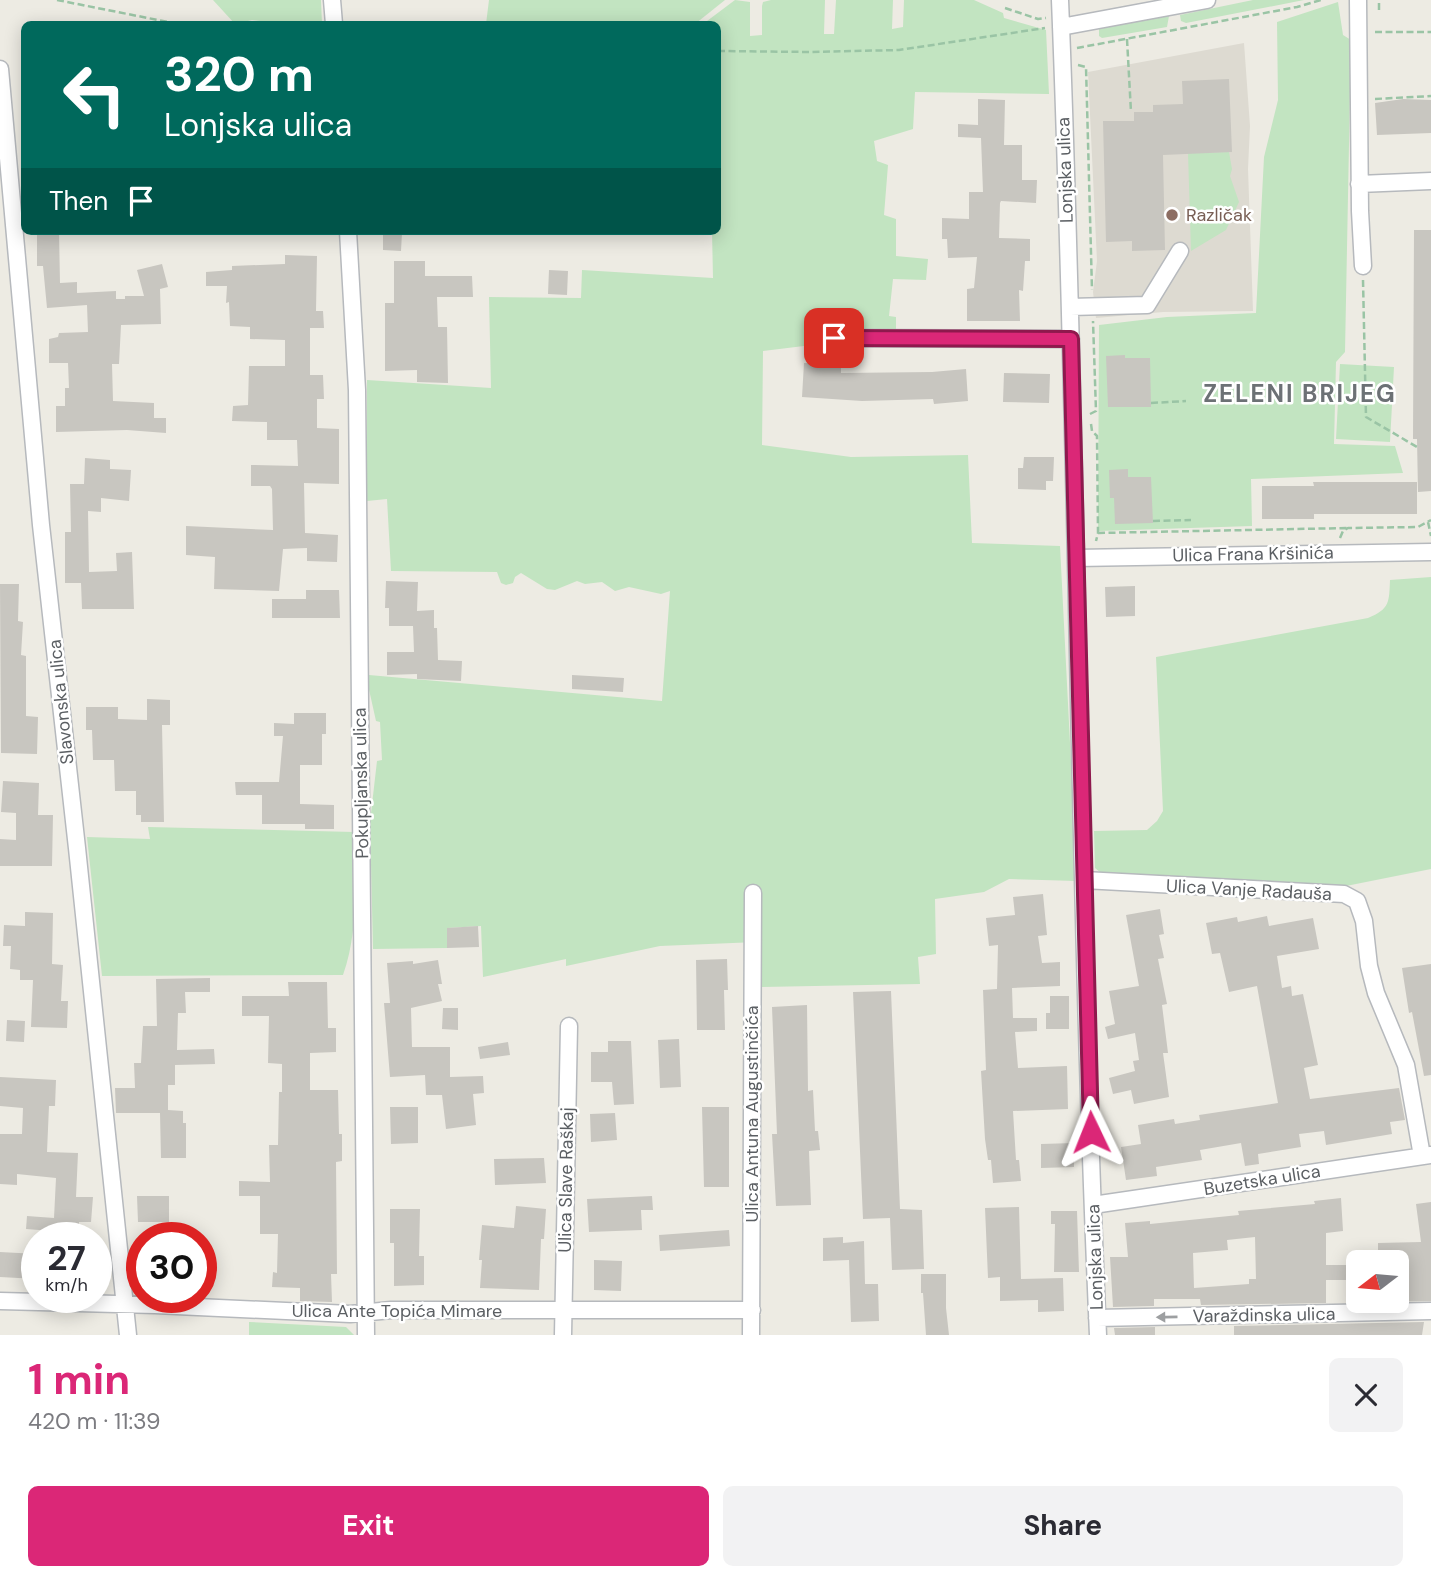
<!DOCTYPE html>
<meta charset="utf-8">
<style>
:root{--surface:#fff;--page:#f2f2f3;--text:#2b2b33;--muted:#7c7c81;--accent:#db2777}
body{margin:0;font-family:"DM Sans",sans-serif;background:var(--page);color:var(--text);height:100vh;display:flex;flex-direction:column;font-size:26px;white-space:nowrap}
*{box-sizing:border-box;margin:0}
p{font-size:23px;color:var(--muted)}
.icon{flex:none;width:38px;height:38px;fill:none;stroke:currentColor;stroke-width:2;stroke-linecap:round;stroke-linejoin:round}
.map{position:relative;height:1335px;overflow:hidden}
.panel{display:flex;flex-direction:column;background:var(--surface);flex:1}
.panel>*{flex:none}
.guide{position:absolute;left:21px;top:21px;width:700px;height:214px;border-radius:10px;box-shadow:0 4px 18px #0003;background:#00695c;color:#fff;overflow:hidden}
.needle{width:46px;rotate:254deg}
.buttons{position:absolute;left:1346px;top:1250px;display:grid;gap:14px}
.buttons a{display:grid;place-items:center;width:63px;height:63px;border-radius:10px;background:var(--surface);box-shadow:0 4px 18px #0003;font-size:35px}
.speed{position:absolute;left:21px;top:1222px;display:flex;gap:14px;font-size:35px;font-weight:700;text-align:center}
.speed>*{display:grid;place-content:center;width:91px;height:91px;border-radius:50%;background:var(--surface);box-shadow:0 4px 18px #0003;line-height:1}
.speed small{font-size:18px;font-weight:400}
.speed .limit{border:10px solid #d22;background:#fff;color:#111}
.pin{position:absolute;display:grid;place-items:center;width:60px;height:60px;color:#fff;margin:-30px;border-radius:14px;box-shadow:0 4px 10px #0006}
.me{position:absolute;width:77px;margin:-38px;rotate:358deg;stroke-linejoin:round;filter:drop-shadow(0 0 5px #0008)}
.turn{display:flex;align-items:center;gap:24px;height:147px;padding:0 28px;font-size:32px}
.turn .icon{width:91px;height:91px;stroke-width:2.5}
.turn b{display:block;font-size:49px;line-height:60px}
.then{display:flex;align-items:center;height:66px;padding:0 28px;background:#0003;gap:14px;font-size:26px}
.round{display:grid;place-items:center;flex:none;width:74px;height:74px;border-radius:10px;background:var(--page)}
.headline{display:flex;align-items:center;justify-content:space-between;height:119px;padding:0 28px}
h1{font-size:42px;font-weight:700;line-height:52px;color:var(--accent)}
.button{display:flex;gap:14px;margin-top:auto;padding:14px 28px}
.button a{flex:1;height:80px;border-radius:10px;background:var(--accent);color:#fff;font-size:28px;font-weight:700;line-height:80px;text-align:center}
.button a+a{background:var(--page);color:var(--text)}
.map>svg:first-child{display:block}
</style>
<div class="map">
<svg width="1431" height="1335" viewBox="0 0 1431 1335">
<rect width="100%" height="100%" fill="#edebe3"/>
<!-- education -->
<path fill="#dddad1" d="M 1244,43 L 1250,126 L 1248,169 L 1253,311 L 1163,312 L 1096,318 L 1093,292 L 1097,261 L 1088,72 Z"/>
<!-- green -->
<path fill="#c2e4c1" d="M 213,0 L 321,0 L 322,24 L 286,24 L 252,20 L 235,24 Z
M 489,0 L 725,0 L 695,24 L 486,24 Z
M 735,0 L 750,2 L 750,36 L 762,35 L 762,6 L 763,2 L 771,0 L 825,0 L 824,34 L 834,34 L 836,0 L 893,0 L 892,29 L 903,27 L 904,0 L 974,0 L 1003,13 L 1004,18 L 1046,30 L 1049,94 L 915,92 L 913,129 L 874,141 L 877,161 L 888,165 L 884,215 L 896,219 L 896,256 L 928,259 L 926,280 L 893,279 L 889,316 L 896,317 L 896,333 L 814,328 L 812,345 L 763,351 L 762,445 L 851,457 L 968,455 L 972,543 L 1060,546 L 1077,881 L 1009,879 L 984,892 L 935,899 L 936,954 L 918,957 L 920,984 L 762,987 L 757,942 L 660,946 L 566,966 L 566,959 L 483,977 L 481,926 L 448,928 L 447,948 L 373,949 L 370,822 L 377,761 L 382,760 L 380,722 L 376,721 L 368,685 L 369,675 L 662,701 L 670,591 L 661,594 L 629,587 L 615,591 L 602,582 L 585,584 L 577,581 L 555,590 L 547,589 L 521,573 L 515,577 L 513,583 L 506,585 L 501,583 L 497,572 L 391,571 L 387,499 L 367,501 L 367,380 L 491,388 L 489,297 L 581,298 L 582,270 L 713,278 L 712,231 L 718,231 L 718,24 L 703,24 Z
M 1253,0 L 1304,0 L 1186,23 L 1181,21 L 1180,15 Z
M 1338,2 L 1343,35 L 1351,40 L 1345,352 L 1336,362 L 1334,444 L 1395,446 L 1403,473 L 1251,479 L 1252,526 L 1098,531 L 1099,325 L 1167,317 L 1256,313 L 1264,157 L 1278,100 L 1277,22 Z
M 1169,16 L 1167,27 L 1102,38 L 1099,36 L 1099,29 Z
M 1229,152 L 1232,169 L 1230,176 L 1239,202 L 1226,230 L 1191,251 L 1188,153 Z
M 1340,364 L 1394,367 L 1390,442 L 1336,439 Z
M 1431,577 L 1431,869 L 1346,886 L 1101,873 L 1095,868 L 1094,831 L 1147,830 L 1157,821 L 1163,811 L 1156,657 L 1368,618 C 1390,609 1389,602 1390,580 Z
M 148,827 L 354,832 C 355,880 359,930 343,975 L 102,976 L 87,837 L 150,839 Z
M 249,1322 L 346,1327 L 354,1335 L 249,1335 Z"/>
<!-- building -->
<path fill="#c8c6c0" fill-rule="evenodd" d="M 1229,79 L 1232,152 L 1163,155 L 1165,250 L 1132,251 L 1132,241 L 1106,242 L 1103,121 L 1134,121 L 1134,112 L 1153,112 L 1153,105 L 1183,104 L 1182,81 Z
M 978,99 L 1005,100 L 1004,145 L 1022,145 L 1022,180 L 1037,180 L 1036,203 L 1001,201 L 1000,203 L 999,238 L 1030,239 L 1030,261 L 1025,261 L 1023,291 L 1019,290 L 1020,321 L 967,321 L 967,289 L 974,288 L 977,257 L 948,258 L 947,239 L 942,239 L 942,218 L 969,219 L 969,192 L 983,192 L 981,138 L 958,137 L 958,124 L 978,125 Z
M 1403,99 L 1431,100 L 1431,133 L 1377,135 L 1375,103 Z
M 1414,230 L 1431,230 L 1431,491 L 1418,492 L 1417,439 L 1413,439 Z
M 37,231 L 59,231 L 60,283 L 77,282 L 77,293 L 116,291 L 116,299 L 125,299 L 125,296 L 144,296 L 137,270 L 162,264 L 168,287 L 160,289 L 161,324 L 121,325 L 119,364 L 112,364 L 113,401 L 154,403 L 154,418 L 166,418 L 166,433 L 127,430 L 56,432 L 56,406 L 65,406 L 65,388 L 69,388 L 68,363 L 49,363 L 49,339 L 58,337 L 59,333 L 88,332 L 87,305 L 47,308 L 43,266 L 37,266 Z
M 383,231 L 402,233 L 401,251 L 383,250 Z
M 285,255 L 317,256 L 316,311 L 323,311 L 324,328 L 310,328 L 310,375 L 323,375 L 324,399 L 317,399 L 317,428 L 339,429 L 339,484 L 304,483 L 305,533 L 338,535 L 337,562 L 307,561 L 307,548 L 283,549 L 279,591 L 214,589 L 215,557 L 186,555 L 186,526 L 273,530 L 272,489 L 270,486 L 251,486 L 251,465 L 298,466 L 297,440 L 267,440 L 267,422 L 232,421 L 233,406 L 248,405 L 249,366 L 285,366 L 285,340 L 250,339 L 250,327 L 230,326 L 229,302 L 226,303 L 227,286 L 206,286 L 206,272 L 232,270 L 232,266 L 285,264 Z
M 394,261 L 425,261 L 425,276 L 472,276 L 473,297 L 437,297 L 438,327 L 447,327 L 448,383 L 417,382 L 417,370 L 385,371 L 385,303 L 394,303 Z
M 549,270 L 568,271 L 567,295 L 548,294 Z
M 1125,355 L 1125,358 L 1150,358 L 1151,407 L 1108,407 L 1106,356 Z
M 804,363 L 841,364 L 841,373 L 932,372 L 966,369 L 968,401 L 934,404 L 933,399 L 862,401 L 802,397 Z
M 1004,373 L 1050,374 L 1049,403 L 1003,402 Z
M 1024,457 L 1054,457 L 1053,481 L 1046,481 L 1046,490 L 1018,489 L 1018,468 L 1023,468 Z
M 85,458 L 110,460 L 110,469 L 131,470 L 129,501 L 101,498 L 101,512 L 88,511 L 89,572 L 117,571 L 116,553 L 132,552 L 134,609 L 82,609 L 81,583 L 65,583 L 65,532 L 71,532 L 70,484 L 84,484 Z
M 1128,469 L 1128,477 L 1151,477 L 1153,523 L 1115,524 L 1114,498 L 1110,498 L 1109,470 Z
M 1313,482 L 1417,482 L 1417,514 L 1314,514 L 1314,519 L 1262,519 L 1262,486 L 1314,486 Z
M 386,581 L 418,582 L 417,611 L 434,610 L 434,628 L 437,628 L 438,660 L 462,661 L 461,681 L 417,679 L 417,674 L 387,675 L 387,652 L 414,652 L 413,626 L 389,626 L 389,608 L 385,608 Z
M 0,584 L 19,584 L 18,621 L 23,622 L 21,655 L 26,656 L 26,716 L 38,717 L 37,754 L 1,753 Z
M 1135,586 L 1135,616 L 1106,617 L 1105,587 Z
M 306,590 L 339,590 L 340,618 L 272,618 L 272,599 L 306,599 Z
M 572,675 L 624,678 L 623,692 L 572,689 Z
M 147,699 L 170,700 L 170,725 L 162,725 L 164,822 L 141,822 L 141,815 L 136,815 L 136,791 L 115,791 L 114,760 L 93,760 L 92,730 L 86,730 L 86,707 L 118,707 L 118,719 L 147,720 Z
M 294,713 L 326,713 L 326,734 L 322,734 L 322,765 L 300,765 L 300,804 L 334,805 L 334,829 L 305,829 L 305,824 L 262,824 L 262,795 L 236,795 L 235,782 L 279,782 L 283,736 L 274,736 L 274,723 L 294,724 Z
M 3,781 L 39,783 L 38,815 L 53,815 L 52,866 L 0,866 L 0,839 L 16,840 L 16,813 L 1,812 Z
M 1043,894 L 1047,935 L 1038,936 L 1042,963 L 1060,962 L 1060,986 L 1012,988 L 1013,1018 L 1037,1018 L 1037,1031 L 1015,1032 L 1018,1068 L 1067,1066 L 1068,1109 L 1013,1111 L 1016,1160 L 1019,1160 L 1021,1181 L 993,1183 L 991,1160 L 988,1160 L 985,1139 L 981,1071 L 986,1070 L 983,990 L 997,989 L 998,945 L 989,946 L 986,918 L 1015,915 L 1013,897 Z
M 1160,909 L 1164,934 L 1159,935 L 1164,958 L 1158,959 L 1167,1004 L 1162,1005 L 1168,1053 L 1163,1053 L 1169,1097 L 1134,1104 L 1131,1090 L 1113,1094 L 1109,1078 L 1135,1071 L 1133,1061 L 1139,1060 L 1135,1033 L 1108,1039 L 1105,1027 L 1115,1024 L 1109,991 L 1139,986 L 1126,915 Z
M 25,912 L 53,913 L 52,964 L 63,965 L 61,1001 L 68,1001 L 67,1028 L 31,1027 L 33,980 L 20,980 L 20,970 L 10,969 L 11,946 L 3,946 L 4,925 L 25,926 Z
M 1267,916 L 1269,926 L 1313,918 L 1319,949 L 1277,956 L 1282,988 L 1291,986 L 1292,996 L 1303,994 L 1318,1065 L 1304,1068 L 1310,1099 L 1399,1088 L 1405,1120 L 1390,1122 L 1392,1134 L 1326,1145 L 1324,1131 L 1299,1134 L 1301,1147 L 1258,1154 L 1259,1164 L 1245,1166 L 1241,1143 L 1200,1150 L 1202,1160 L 1156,1167 L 1157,1176 L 1126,1180 L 1121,1147 L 1141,1144 L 1138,1125 L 1174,1119 L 1175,1124 L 1200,1120 L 1199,1115 L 1278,1103 L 1257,986 L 1229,992 L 1220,953 L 1212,954 L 1206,923 L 1237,917 L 1238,922 Z
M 478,926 L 479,947 L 447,948 L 447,928 Z
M 727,959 L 728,990 L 724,990 L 725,1030 L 697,1030 L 696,960 Z
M 438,960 L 442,984 L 438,984 L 442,1001 L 411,1008 L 412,1047 L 450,1047 L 450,1077 L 483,1076 L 484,1093 L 473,1094 L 476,1125 L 446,1129 L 442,1095 L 426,1095 L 425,1075 L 390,1077 L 384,1003 L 390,1003 L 387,963 L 413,961 L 413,964 Z
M 1431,964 L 1431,1075 L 1424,1076 L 1412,1012 L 1409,1013 L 1402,968 Z
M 210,978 L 210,992 L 185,992 L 186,1013 L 178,1013 L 177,1050 L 214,1049 L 215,1064 L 175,1065 L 175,1085 L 168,1085 L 168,1110 L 183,1111 L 183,1123 L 186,1123 L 186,1158 L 161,1158 L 160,1113 L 116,1113 L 115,1088 L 135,1088 L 134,1063 L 141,1063 L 143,1026 L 157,1026 L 156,979 Z
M 288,982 L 327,982 L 328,1028 L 336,1028 L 336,1052 L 310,1053 L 310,1090 L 338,1090 L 339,1134 L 342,1134 L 342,1161 L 336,1162 L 337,1274 L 331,1274 L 332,1302 L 300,1301 L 300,1288 L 272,1287 L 273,1272 L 277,1273 L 278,1234 L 260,1234 L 260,1196 L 239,1196 L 239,1181 L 270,1182 L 269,1145 L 278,1145 L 279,1092 L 282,1092 L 282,1064 L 268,1063 L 269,1016 L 242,1016 L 242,996 L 289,996 Z
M 891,991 L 900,1209 L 922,1210 L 924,1269 L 892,1270 L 890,1218 L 863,1219 L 853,992 Z
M 1050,996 L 1069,996 L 1069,1029 L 1046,1029 L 1046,1013 L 1050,1013 Z
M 807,1005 L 808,1091 L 813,1090 L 815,1131 L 818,1131 L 820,1150 L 809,1151 L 811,1205 L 776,1206 L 772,1134 L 777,1134 L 772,1007 Z
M 443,1008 L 458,1008 L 458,1030 L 442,1029 Z
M 7,1020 L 25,1021 L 24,1042 L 6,1041 Z
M 679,1039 L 681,1087 L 660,1088 L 658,1040 Z
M 608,1041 L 631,1041 L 634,1104 L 614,1105 L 612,1082 L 591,1082 L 591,1052 L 608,1052 Z
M 508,1042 L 510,1055 L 480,1059 L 478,1047 Z
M 0,1077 L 56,1080 L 55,1106 L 49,1106 L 47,1152 L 78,1153 L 76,1197 L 93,1197 L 91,1222 L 79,1222 L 79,1233 L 26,1229 L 27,1216 L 54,1218 L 56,1178 L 17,1174 L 17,1185 L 0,1184 L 0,1134 L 22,1134 L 23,1108 L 0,1106 Z
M 390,1107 L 418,1107 L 418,1143 L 391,1144 Z
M 702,1107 L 729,1107 L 729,1187 L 704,1187 Z
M 615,1113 L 617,1140 L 591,1142 L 590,1114 Z
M 1074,1143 L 1074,1167 L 1041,1168 L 1041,1144 Z
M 544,1158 L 546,1183 L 495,1185 L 494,1159 Z
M 137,1196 L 169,1196 L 169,1222 L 138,1222 Z
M 652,1196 L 653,1210 L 641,1210 L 642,1230 L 589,1232 L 587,1199 Z
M 1341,1198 L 1343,1231 L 1326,1233 L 1326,1265 L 1358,1265 L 1358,1280 L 1326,1280 L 1326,1303 L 1201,1305 L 1200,1299 L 1154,1299 L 1154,1306 L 1113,1307 L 1110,1257 L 1128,1257 L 1125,1223 L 1150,1221 L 1150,1224 L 1239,1215 L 1238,1211 L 1315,1204 L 1314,1201 ZM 1255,1237 L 1256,1279 L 1249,1279 L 1249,1284 L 1194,1288 L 1193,1253 L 1228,1250 L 1227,1240 Z
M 1431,1202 L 1431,1301 L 1354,1302 L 1355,1300 L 1396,1300 L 1396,1260 L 1378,1261 L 1378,1243 L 1421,1242 L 1416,1204 Z
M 516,1206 L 546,1209 L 544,1239 L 541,1239 L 539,1290 L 480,1288 L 482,1260 L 479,1260 L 482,1225 L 514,1228 Z
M 1019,1207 L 1021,1279 L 1063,1278 L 1064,1311 L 1038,1312 L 1038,1300 L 1000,1301 L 1000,1277 L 988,1278 L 985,1208 Z
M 390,1209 L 420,1209 L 419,1256 L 424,1256 L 424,1285 L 394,1286 L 394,1243 L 390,1243 Z
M 1051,1211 L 1077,1211 L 1079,1272 L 1054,1272 L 1055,1224 L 1051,1224 Z
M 729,1230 L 730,1246 L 660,1251 L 659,1235 Z
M 843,1237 L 843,1243 L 864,1241 L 865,1284 L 878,1284 L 879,1321 L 851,1322 L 849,1260 L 823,1261 L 823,1238 Z
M 0,1252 L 37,1254 L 37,1279 L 0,1277 Z
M 594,1260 L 622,1261 L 621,1291 L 594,1290 Z
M 921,1274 L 946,1274 L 946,1308 L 949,1335 L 926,1335 L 923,1293 L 921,1293 Z
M 1424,1322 L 1422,1335 L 1234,1335 L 1234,1326 Z
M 1155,1327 L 1155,1335 L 1115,1335 L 1114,1328 Z"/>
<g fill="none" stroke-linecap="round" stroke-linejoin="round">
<defs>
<path id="minor" d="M 332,0 L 334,24
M 1060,0 C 1078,445 1078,890 1098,1335
M 1358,0 L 1360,211 L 1363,266
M 1061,27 L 1207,0
M 0,69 L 41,525 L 77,848 L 128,1335
M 1359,184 L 1431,181
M 348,231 L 357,390 L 366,1335
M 1070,307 L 1147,305 L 1180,251
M 834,338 L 1071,339
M 1076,558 L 1431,552
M 1084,880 L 1344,894 L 1357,901 L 1364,921 L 1369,966 L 1376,993 L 1406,1065 L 1422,1156
M 1093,1205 L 1431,1155
M 0,1301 L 155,1305 L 350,1314 L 391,1310 L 752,1310
M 1097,1318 L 1431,1311
M 563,1335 L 569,1026
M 751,1335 L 753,893"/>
</defs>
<!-- minor casing -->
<use href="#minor" stroke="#b6b9bd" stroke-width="19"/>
<!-- path -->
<path stroke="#9ac4a5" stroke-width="2.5" stroke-dasharray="7 3.5" stroke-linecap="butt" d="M 57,0 L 178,24
M 1005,8 L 1038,19 L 1046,18
M 1379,10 L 1379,0
M 1375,32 L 1431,32
M 1127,39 L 1131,112
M 1077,48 L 1297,7 L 1321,0
M 718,51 L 811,52 L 899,50 L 1045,28
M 1078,65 L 1086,67 L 1092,290
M 1375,99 L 1431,96
M 1363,280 L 1366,417 L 1417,447
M 1151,403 L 1186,401
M 1090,414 L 1096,411 L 1093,321
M 1091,424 L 1092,431 L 1097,436 L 1098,533 L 1096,541
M 1153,521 L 1191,520
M 1428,522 L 1431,536
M 1098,533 L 1348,528
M 1340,538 L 1343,531 L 1348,528 L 1418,527 L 1431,520"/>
<!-- minor -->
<use href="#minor" stroke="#fff" stroke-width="16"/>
</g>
<!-- one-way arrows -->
<defs><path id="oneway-solid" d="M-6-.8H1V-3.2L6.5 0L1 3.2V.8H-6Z" transform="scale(1.75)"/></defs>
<use fill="#9d9fa1" href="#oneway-solid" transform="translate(1167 1317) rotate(179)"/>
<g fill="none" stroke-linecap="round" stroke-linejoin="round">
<defs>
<path id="route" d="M 834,338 L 1071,339 L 1091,1132"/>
</defs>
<!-- route casing -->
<use href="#route" stroke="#8e194d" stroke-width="18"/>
<!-- route -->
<use href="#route" stroke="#db2777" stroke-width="12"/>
</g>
<!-- markers -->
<circle fill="#8d6e63" stroke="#fff" stroke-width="2.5" cx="1172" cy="215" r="7"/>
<g text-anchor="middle" stroke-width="5" stroke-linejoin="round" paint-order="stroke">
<!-- street labels -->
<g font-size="18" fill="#5b5f63" stroke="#fff">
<text transform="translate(1065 170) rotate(-92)" y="6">Lonjska ulica</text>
<text transform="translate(1253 554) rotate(-1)" y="6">Ulica Frana Kršinića</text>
<text transform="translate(61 702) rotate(-96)" y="6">Slavonska ulica</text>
<text transform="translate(361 783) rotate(-91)" y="6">Pokupljanska ulica</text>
<text transform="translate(1249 890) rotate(3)" y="6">Ulica Vanje Radauša</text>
<text transform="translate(752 1114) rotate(-90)" y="6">Ulica Antuna Augustinčića</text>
<text transform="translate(566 1180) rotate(-89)" y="6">Ulica Slave Raškaj</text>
<text transform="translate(1262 1180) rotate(-9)" y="6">Buzetska ulica</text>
<text transform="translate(1095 1257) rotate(-92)" y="6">Lonjska ulica</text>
<text x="397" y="1317">Ulica Ante Topića Mimare</text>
<text transform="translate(1264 1315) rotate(-1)" y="6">Varaždinska ulica</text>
</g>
<!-- education labels -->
<g font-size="18" fill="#785e54" stroke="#fff" text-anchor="start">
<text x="1186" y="221">Različak</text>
</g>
<!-- district labels -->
<g font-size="24" font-weight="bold" letter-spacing="2" fill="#6c7175" stroke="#fff">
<text x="1300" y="402">ZELENI BRIJEG</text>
</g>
</g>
</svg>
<div class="buttons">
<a><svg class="needle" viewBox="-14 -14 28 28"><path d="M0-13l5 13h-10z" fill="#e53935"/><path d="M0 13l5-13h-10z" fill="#7c7c81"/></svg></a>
</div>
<div class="speed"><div>27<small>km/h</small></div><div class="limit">30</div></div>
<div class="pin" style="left:834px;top:338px;background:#d93025"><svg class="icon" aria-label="arrive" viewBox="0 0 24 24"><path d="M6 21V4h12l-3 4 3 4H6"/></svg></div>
<svg class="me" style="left:1091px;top:1132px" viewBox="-20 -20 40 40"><path d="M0-17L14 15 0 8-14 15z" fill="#db2777" stroke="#fff" stroke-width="4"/></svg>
<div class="guide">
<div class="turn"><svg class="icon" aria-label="left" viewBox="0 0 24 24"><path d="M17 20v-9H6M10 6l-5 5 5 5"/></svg><div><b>320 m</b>Lonjska ulica</div></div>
<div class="then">Then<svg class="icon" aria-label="arrive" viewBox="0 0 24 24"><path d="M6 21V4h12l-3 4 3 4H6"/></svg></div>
</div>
</div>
<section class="panel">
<div class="headline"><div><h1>1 min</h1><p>420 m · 11:39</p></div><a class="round"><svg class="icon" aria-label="close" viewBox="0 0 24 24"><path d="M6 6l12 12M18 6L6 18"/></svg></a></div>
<div class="button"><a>Exit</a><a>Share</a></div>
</section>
